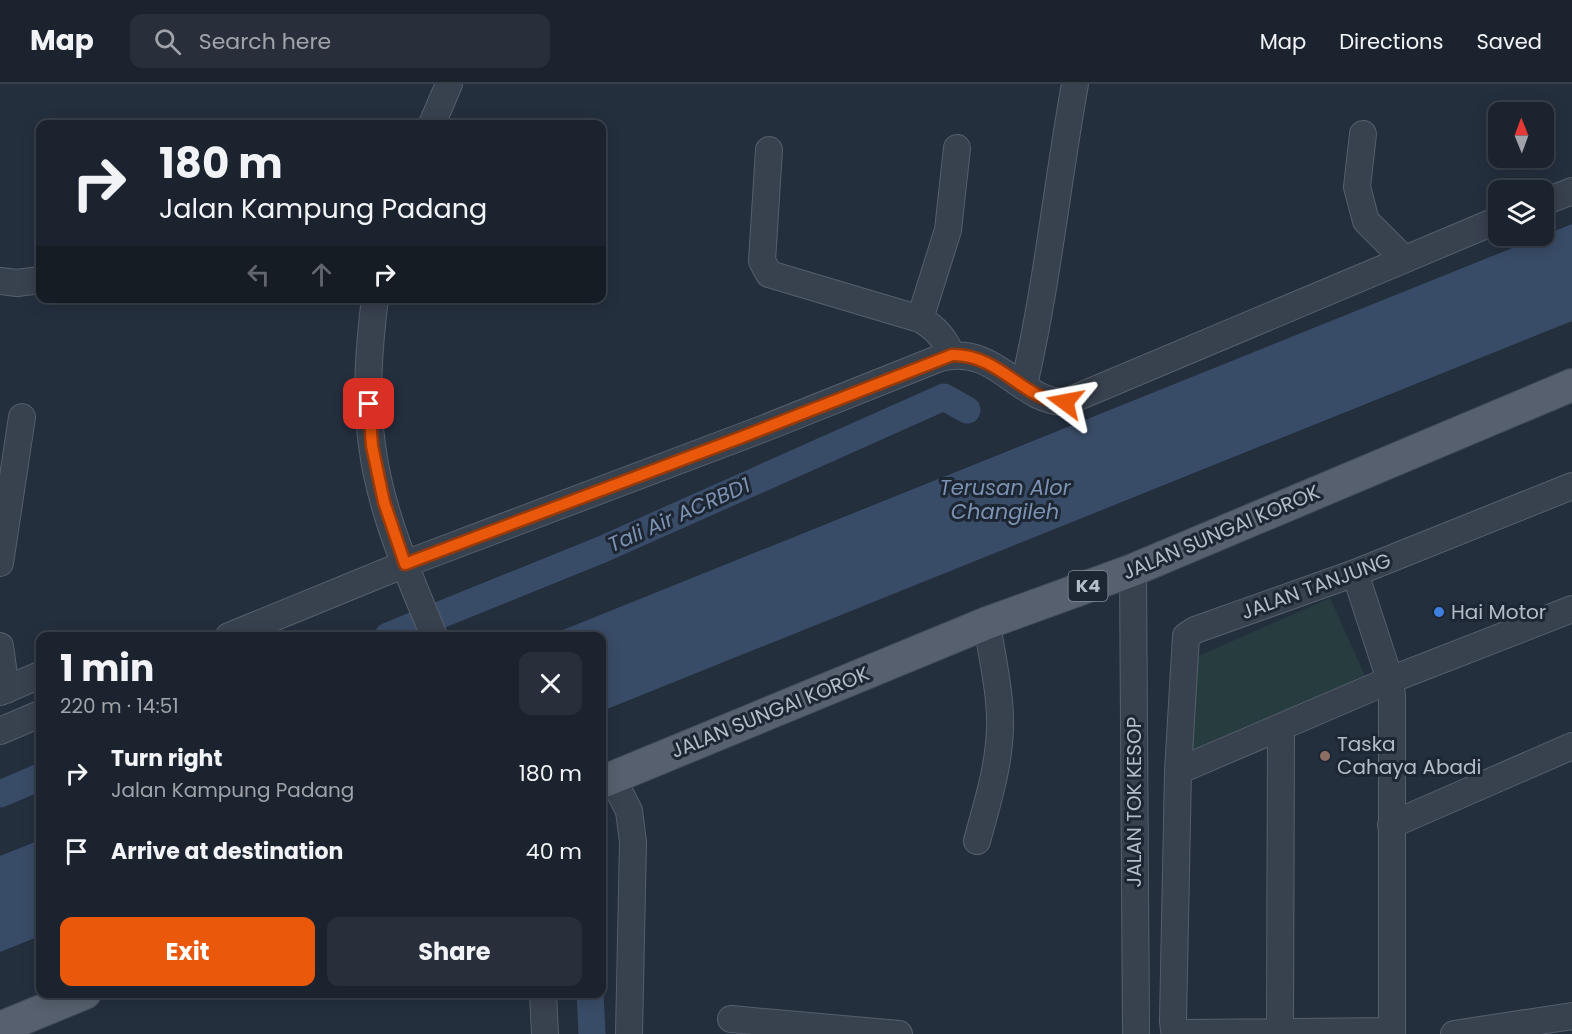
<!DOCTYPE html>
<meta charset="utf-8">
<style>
:root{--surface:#1b232e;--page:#282f3a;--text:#f1f3f6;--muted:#a0a4aa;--line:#39404a;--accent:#ea580c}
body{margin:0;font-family:Poppins,sans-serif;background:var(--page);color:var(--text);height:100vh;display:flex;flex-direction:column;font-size:22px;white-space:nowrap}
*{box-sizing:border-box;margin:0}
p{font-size:20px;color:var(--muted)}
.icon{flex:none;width:33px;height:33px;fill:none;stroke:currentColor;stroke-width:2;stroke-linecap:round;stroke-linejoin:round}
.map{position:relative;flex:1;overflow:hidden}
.side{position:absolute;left:36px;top:548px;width:570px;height:366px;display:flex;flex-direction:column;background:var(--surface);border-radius:12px;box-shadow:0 3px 15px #0003,0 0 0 2px var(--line)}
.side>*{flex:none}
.banner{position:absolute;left:36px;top:36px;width:570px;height:183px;border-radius:12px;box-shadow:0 3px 15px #0003,0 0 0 2px var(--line);background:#1b232e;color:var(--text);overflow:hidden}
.needle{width:39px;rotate:359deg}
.fabs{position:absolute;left:1488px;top:18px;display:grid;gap:12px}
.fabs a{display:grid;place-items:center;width:66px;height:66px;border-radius:12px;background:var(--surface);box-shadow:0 3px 15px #0003,0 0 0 2px var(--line);font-size:30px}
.pin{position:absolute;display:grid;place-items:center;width:51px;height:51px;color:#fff;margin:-26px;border-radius:12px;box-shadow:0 3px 9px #0006}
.me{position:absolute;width:66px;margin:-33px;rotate:283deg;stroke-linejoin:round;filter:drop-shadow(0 0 4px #0008)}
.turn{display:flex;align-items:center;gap:21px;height:126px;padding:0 24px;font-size:27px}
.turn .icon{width:78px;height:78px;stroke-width:2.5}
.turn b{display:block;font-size:42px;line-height:51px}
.lanes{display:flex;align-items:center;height:57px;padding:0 24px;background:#0003;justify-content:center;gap:30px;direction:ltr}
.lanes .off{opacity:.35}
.round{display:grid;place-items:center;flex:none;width:63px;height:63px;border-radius:12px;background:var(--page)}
.summary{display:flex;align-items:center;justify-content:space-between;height:102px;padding:0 24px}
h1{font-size:36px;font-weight:700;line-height:45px}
.button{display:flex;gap:12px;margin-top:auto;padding:12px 24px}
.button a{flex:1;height:69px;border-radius:12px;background:var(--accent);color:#fff;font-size:24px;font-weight:700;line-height:69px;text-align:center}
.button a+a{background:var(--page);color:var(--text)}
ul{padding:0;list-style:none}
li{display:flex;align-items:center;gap:18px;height:78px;padding:0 24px}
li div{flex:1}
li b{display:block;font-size:22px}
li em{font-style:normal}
header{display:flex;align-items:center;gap:36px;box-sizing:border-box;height:84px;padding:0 30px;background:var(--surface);border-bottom:2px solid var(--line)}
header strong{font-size:28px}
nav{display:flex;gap:33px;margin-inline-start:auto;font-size:21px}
.search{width:420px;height:54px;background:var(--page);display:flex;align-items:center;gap:15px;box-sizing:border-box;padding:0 21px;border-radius:12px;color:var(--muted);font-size:22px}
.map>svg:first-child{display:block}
</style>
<header>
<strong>Map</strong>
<div class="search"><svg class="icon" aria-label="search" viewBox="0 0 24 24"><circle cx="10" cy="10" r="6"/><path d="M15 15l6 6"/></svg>Search here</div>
<nav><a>Map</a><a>Directions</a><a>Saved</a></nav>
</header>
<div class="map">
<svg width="1572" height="950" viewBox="0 0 1572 950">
<rect width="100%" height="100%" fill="#242f3e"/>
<!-- green -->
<path fill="#263c3f" d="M 1330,514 L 1367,596 L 1185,677 L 1194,574 Z"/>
<!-- water -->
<path fill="#394c67" d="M 1572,140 L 1572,237 L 602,627 L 602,552 L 548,552 Z
M 40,756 L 40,852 L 0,868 L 0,772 Z"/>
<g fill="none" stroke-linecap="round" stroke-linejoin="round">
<!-- canal -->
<path stroke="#394c67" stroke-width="27" d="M 388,552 L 603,465 L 944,313 L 967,326
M 0,710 L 40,693
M 590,909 L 592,950"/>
<defs>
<path id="minor" d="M 432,40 L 449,0
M 1363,50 L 1357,103 L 1366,137 L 1404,175
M 769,66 L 762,177 L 769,190 L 920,235 C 936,244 944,254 952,271
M 1544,118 L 1572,107
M 0,197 L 17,199 L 40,196
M 375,214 C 369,263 365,312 372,361 C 380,427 409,491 434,552
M 920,235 L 948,146 L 957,64
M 1024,301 C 1047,202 1057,100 1075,0
M 0,479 L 22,333
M 1133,486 L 1136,950
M 1355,489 L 1390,596 L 1392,612 L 1392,950
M 229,552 L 405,480 L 765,344 L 940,274 C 997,259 1019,319 1066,318 L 1498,136
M 0,562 L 6,606
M 0,608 L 40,591
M 0,647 L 40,630
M 1178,687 L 1186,552 L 1195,546 L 1355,489 L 1572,402
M 612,693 L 629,727 L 633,758 L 629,950
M 1391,741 L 1572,662
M 977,757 C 987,720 999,683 1000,644 C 1001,609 992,574 987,539
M 543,909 L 545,950
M 731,935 L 899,950
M 1391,947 L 1183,949 L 1174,946 L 1173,937 L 1178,687 L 1390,596 L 1572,525
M 1280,948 L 1281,643
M 1454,950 L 1572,932"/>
<path id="major" d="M 602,698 L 987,539 L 1133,486 L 1572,301
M 0,944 L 85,909"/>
</defs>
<!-- minor casing -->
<use href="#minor" stroke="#565f6c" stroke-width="28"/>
<!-- major casing -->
<use href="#major" stroke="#414a57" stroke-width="34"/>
<!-- minor -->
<use href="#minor" stroke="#38414e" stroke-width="26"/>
<!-- major -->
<use href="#major" stroke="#56606e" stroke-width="32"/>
</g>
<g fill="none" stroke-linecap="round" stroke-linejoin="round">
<defs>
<path id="route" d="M 369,320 L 372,362 L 384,418 L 405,480 L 742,353 L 952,271 C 1001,270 1025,319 1065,318"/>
</defs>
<!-- route casing -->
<use href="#route" stroke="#983908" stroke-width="15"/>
<!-- route -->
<use href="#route" stroke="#ea580c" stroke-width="10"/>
</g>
<!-- markers -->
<circle fill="#3f7fe0" stroke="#1d2633" stroke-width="2" cx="1439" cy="528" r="6"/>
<circle fill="#8d6e63" stroke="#1d2633" stroke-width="2" cx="1325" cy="672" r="6"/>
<g text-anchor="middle" stroke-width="6" stroke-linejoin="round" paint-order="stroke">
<!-- shield labels -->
<rect fill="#1d2633" stroke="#878f9c" stroke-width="1.5" x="1068.5" y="487" width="39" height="30" rx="4.5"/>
<g font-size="18" font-weight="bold" fill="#b4bcc9">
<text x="1088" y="508">K4</text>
</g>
<!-- street labels -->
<g font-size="20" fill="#b4bcc9" stroke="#1d2633">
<text transform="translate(1221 448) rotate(-23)" y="7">JALAN SUNGAI KOROK</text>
<text transform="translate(1316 502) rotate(-20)" y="7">JALAN TANJUNG</text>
<text transform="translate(770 628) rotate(-22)" y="7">JALAN SUNGAI KOROK</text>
<text transform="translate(1134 718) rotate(-90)" y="7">JALAN TOK KESOP</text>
</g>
<!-- poi labels -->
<g font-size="20" fill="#b4bcc9" stroke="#1d2633" text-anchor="start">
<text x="1451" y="535">Hai Motor</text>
<text x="1337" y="667">Taska<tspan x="1337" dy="23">Cahaya Abadi</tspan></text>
</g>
<!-- water labels -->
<g font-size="21" font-style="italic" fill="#7c92b1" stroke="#1d2633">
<text x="1005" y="411">Terusan Alor<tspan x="1005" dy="24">Changileh</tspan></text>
<text transform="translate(679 431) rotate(-24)" y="7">Tali Air ACRBD1</text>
</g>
</g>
</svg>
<div class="fabs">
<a><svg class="needle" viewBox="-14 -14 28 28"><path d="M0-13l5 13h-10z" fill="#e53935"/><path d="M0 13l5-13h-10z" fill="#a0a4aa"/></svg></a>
<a><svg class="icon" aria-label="layers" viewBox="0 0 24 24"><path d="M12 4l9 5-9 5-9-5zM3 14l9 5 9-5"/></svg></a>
</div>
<div class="pin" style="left:369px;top:320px;background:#d93025"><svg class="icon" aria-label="arrive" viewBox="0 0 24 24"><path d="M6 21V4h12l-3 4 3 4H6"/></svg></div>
<svg class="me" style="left:1065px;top:318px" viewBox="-20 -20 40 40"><path d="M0-17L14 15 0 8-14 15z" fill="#ea580c" stroke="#fff" stroke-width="4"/></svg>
<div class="banner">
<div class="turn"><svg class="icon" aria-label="right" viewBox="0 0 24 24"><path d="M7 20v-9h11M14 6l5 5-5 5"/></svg><div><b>180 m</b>Jalan Kampung Padang</div></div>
<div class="lanes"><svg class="icon off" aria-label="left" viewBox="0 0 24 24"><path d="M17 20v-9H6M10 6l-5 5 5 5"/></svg><svg class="icon off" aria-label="ahead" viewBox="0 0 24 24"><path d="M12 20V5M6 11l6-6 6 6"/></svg><svg class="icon" aria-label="right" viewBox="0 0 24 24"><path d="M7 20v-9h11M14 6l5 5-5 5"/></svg></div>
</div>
<section class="side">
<div class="summary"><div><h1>1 min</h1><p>220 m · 14:51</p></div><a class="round"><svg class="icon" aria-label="close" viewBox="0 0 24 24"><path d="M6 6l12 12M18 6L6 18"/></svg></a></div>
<ul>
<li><svg class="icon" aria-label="right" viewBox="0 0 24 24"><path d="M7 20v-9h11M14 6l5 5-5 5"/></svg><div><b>Turn right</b><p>Jalan Kampung Padang</p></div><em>180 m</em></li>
<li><svg class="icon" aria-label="arrive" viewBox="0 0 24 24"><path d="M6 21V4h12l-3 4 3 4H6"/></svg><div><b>Arrive at destination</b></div><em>40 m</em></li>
</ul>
<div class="button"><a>Exit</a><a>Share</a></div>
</section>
</div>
